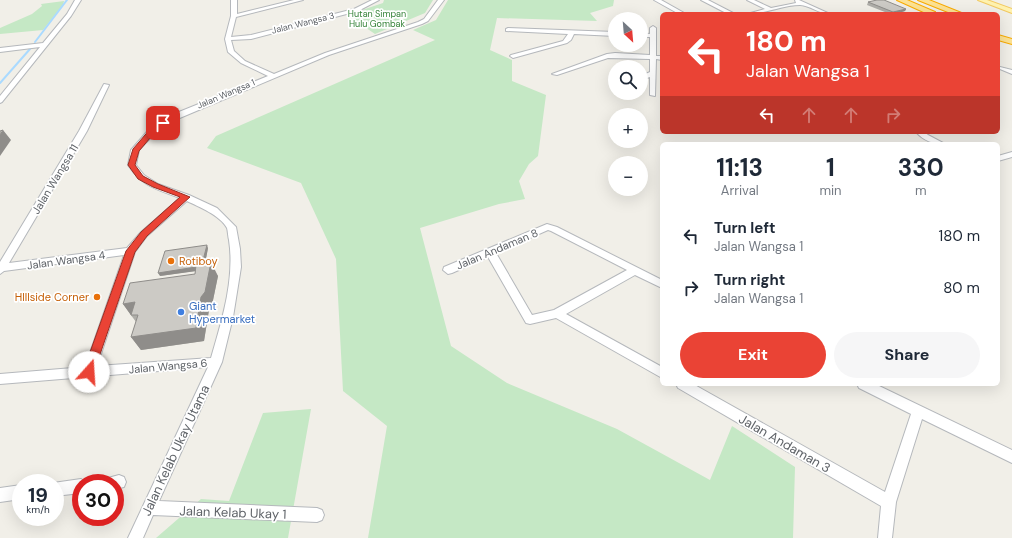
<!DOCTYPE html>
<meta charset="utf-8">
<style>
:root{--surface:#fff;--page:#f6f6f7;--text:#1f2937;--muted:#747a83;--accent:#ea4335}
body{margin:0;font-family:"DM Sans",sans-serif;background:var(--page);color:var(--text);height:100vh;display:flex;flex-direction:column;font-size:15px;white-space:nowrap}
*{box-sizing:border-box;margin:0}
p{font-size:13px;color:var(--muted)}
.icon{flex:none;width:22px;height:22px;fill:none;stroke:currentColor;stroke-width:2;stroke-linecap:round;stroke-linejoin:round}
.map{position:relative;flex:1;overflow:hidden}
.panel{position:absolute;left:660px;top:142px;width:340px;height:244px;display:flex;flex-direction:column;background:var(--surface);border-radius:6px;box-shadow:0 4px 16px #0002}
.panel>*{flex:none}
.banner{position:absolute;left:660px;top:12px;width:340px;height:122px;border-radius:6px;box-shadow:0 4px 16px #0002;background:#ea4335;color:#fff;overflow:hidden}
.needle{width:26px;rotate:154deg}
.buttons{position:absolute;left:608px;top:12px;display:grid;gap:8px}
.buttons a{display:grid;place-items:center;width:40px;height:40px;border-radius:50%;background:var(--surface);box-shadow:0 4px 16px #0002;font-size:20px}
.speed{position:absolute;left:12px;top:474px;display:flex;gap:8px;font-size:20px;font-weight:700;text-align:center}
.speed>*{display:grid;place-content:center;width:52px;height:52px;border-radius:50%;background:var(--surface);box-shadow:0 4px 16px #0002;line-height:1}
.speed small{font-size:10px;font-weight:400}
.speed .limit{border:6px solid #d22;background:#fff;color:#111}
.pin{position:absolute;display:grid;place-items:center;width:34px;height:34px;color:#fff;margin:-17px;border-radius:8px;box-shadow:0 2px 6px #0006}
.me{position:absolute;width:44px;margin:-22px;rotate:19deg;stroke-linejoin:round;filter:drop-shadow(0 0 3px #0008)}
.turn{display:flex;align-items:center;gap:14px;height:84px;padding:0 20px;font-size:18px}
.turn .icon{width:52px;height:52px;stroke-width:2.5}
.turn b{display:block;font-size:28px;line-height:34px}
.lanes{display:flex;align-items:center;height:38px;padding:0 20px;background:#0003;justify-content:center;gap:20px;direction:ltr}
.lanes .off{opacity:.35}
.eta{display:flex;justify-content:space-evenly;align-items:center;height:68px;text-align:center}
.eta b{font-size:24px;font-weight:700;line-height:28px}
.cta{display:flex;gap:8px;margin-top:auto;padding:8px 20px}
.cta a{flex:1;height:46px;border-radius:24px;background:var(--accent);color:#fff;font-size:16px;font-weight:700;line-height:46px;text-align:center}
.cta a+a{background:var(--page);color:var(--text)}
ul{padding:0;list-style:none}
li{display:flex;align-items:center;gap:12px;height:52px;padding:0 20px}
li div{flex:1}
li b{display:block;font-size:15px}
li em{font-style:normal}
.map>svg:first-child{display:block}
</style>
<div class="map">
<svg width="1012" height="538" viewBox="0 0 1012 538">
<rect width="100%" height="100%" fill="#f1efe8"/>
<!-- green -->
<path fill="#c5e8c5" d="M 384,0 L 433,0 L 425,13 L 375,34 L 347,15 L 383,3 Z
M 448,0 L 614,0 L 613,6 L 590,13 L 597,21 L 497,18 L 490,50 L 512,60 L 512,81 L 546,95 L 538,156 L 529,164 L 519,181 L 525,199 L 499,204 L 420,228 L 451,346 L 507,383 L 617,429 L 710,480 L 732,426 L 795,467 L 793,538 L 368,538 L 387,426 L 343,391 L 336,259 L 301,183 L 207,148 L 216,136 L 435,40 L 413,30 L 436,20 Z
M 64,1 L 63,5 L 43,30 L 0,34 L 0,28 L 32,14 L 42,6 L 41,4 Z
M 311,409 L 288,538 L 156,538 L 201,499 L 229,501 L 263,413 Z"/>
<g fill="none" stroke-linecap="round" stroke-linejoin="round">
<!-- stream -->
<path stroke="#aadaff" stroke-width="2" d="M 35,42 L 67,0
M 0,83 L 30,49"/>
<defs>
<path id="minor" d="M 75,0 L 81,0 L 71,16 L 2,102 L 0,103 L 0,96 L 40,47 L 0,52 L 0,48 L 43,43 L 67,14 Z
M 231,0 L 237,0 L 237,14 L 294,0 L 303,0 L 236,17 L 231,37 L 251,35 L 354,9 L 372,0 L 379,0 L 358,11 L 251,39 L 231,40 L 234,51 L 245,61 L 274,74 L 325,53 L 418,22 L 424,19 L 438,0 L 444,0 L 428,21 L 422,24 L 329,55 L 175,120 L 157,131 L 139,150 L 136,165 L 144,175 L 158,184 L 189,195 L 217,208 L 236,227 L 240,249 L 241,267 L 233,317 L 222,362 L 159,501 L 317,508 L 322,510 L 324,515 L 322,520 L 317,522 L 153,515 L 143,538 L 128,538 L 208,367 L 0,384 L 0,374 L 85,367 L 124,255 L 4,271 L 0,274 L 0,262 L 79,131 L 104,84 L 109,85 L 87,131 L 9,263 L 127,248 L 141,232 L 180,198 C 156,189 143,187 128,165 L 131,150 L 151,127 L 169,116 L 268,76 L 241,63 L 228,52 L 225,39 L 231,16 ZM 187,201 C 199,207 220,215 227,228 C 228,231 228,237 229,240 C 235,279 222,320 211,358 L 97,366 L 135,252 L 147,236 Z
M 654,0 L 661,0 L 686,14 L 679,14 Z
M 701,0 L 708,0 L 735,14 L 728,14 Z
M 747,0 L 754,0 L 771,8 L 796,3 L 795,0 L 799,0 L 830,14 C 819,14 809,5 800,5 C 782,5 766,14 747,14 L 765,9 Z
M 653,26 L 656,28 L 656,56 L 662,56 L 662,60 L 656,59 L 655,96 L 650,95 L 650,77 L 641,80 L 641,76 L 650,72 L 650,59 L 608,58 L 557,75 L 552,74 L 607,54 L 615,53 L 650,55 L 650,37 L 641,37 L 641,33 L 650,34 L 650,28 Z
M 508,28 L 615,32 L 615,36 L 574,34 L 571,40 L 567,43 L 513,58 L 510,56 L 511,55 L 563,41 L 568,34 L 506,31 L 506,29 Z
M 1000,67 L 1012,70 L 1012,74 L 1000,69 Z
M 916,132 L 924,132 L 928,135 L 945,144 C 933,144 924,141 916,132 Z
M 1012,152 L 1012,157 L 998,161 L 998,156 Z
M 547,224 L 557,227 L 662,280 L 662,288 L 635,275 L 566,314 L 662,367 L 662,378 L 556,318 L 530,324 L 526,323 L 488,257 L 452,273 L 448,274 L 443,270 L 444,267 ZM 548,230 L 551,231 L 627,270 L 554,310 L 532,315 L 496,253 Z
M 676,384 L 693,384 L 885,492 L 911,414 L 859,388 L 857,384 L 875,384 L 1012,450 L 1012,463 L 922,419 L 896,502 L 892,538 L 878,538 L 881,506 L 678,388 Z
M 119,475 L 124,477 L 126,482 L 124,487 L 115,489 L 115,483 L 106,483 L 108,478 Z
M 81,479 L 87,483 L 81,483 L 81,493 L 55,496 L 55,483 L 53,483 Z
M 21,485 L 21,499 L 0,502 L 0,488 Z"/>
<path id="major" d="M 978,0 L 987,0 L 1012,9 L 1012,13 Z"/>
<path id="highway" d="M 897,0 L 907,0 L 935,12 L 934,14 L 928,14 Z
M 918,0 L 929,0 L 964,14 L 953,14 Z
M 998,35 L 1012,39 L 1012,44 L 998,40 Z"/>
</defs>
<!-- minor casing -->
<use href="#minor" stroke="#b5b8bc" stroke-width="2"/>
<!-- major casing -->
<use href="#major" stroke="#f2c960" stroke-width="2"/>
<!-- highway casing -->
<use href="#highway" stroke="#f9ab00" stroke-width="2"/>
<!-- minor -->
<use href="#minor" fill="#fff" fill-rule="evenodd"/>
<!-- major -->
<use href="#major" fill="#fff2af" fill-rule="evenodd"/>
<!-- highway -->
<use href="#highway" fill="#fde293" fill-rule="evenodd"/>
</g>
<!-- wall -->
<path fill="#afaea9" d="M 868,2 L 906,9 L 905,11 L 895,14 L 890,14 L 867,5 Z
M 208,248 L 205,263 L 218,276 L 212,305 L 209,310 L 204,341 L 141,350 L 131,337 L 136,322 L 123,304 L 195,274 L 195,271 L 160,276 Z"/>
<!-- shaded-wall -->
<path fill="#8f8d8a" d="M 906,9 L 905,11 L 895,14 L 892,14 L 893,12 Z
M 3,130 L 11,140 L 0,156 L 0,135 Z
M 207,245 L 208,248 L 204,270 L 160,276 L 158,273 Z
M 211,262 L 218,276 L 212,305 L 209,310 L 204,341 L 141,350 L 131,337 L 201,297 Z
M 135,302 L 138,315 L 131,315 L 133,318 L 123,304 Z"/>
<!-- building -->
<path fill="#cccac5" stroke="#8f8d8a" d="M 877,0 L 884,0 L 906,9 L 893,12 L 868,2 Z
M 3,130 L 0,135 L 0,131 Z
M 207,245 L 202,264 L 196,265 L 196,267 L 158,273 L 165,251 Z
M 211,262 L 205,292 L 201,297 L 196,328 L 131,337 L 138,315 L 131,315 L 135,302 L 123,304 L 130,283 L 195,274 L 196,265 Z"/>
<!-- route -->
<path fill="#ea4335" stroke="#982c22" d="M 161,122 L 166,123 L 156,131 L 139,151 L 135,165 L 143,176 L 158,184 L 190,197 L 147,236 L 135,252 L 94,372 L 92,376 L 89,377 L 85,376 L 83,372 L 126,251 L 141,232 L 180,197 L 153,187 L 138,179 L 128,165 L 133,149 L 151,128 Z"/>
<!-- markers -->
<g fill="#e8710a" stroke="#fff" stroke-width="1.5">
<circle cx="171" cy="261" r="4"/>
<circle cx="97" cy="297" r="4"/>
</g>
<circle fill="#3f7fe0" stroke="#fff" stroke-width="1.5" cx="181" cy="312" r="4"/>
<g text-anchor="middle" stroke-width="3.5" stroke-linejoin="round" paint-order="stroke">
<!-- far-park labels -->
<g font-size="9" fill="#348238" stroke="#fff">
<text x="377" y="17">Hutan Simpan<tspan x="377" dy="10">Hulu Gombak</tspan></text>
</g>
<!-- far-street labels -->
<g font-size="9" fill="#5f6368" stroke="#fff">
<text transform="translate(303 23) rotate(-14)" y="3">Jalan Wangsa 3</text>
<text transform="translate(226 94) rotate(-23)" y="3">Jalan Wangsa 1</text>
</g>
<!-- street labels -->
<g font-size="11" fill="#5f6368" stroke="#fff">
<text transform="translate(55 179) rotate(-59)" y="4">Jalan Wangsa 11</text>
<text transform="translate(497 249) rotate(-23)" y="4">Jalan Andaman 8</text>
<text transform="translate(66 260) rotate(-8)" y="4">Jalan Wangsa 4</text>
<text transform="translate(168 366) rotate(-5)" y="4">Jalan Wangsa 6</text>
</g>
<!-- food labels -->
<g font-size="11" fill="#c56008" stroke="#fff" text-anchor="start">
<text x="179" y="265">Rotiboy</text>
<text x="89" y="301" text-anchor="end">HIllside Corner</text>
</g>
<!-- shop labels -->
<g font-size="11" fill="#366cbe" stroke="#fff" text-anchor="start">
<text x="189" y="310">Giant<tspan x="189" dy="13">Hypermarket</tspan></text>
</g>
<!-- near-street labels -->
<g font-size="13" fill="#5f6368" stroke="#fff">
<text transform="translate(785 443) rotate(30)" y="5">Jalan Andaman 3</text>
<text transform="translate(175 450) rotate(-65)" y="5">Jalan Kelab Ukay Utama</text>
<text transform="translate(233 512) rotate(2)" y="5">Jalan Kelab Ukay 1</text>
</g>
</g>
</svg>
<div class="buttons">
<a><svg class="needle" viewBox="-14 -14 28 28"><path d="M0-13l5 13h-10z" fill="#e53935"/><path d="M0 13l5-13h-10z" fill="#747a83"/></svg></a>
<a><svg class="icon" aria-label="search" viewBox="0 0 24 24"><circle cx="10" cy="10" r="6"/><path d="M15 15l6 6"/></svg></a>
<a>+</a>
<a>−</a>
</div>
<div class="speed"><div>19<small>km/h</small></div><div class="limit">30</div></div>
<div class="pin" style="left:163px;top:123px;background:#d93025"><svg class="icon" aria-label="arrive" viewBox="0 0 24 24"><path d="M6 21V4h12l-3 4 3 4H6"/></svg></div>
<svg class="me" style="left:89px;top:372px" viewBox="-20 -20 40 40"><circle r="19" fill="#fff"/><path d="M0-13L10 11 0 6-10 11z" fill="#ea4335"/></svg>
<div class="banner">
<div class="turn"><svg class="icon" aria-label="left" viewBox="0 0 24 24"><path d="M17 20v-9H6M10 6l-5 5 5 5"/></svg><div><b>180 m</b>Jalan Wangsa 1</div></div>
<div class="lanes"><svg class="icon" aria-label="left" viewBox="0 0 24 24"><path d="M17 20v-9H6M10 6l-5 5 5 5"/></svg><svg class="icon off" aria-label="ahead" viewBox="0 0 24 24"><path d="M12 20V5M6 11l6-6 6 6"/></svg><svg class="icon off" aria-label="ahead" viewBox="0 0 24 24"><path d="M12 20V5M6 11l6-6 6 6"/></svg><svg class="icon off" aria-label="right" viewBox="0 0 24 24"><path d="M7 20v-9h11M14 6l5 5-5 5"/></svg></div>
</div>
<section class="panel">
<div class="eta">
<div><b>11:13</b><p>Arrival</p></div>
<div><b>1</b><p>min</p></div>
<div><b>330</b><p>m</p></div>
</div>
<ul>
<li><svg class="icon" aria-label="left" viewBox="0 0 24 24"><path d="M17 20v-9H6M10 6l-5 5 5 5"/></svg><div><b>Turn left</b><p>Jalan Wangsa 1</p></div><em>180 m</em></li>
<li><svg class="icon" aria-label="right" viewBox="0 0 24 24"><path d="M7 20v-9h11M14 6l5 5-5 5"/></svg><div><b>Turn right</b><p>Jalan Wangsa 1</p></div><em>80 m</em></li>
</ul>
<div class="cta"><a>Exit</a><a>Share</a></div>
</section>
</div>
